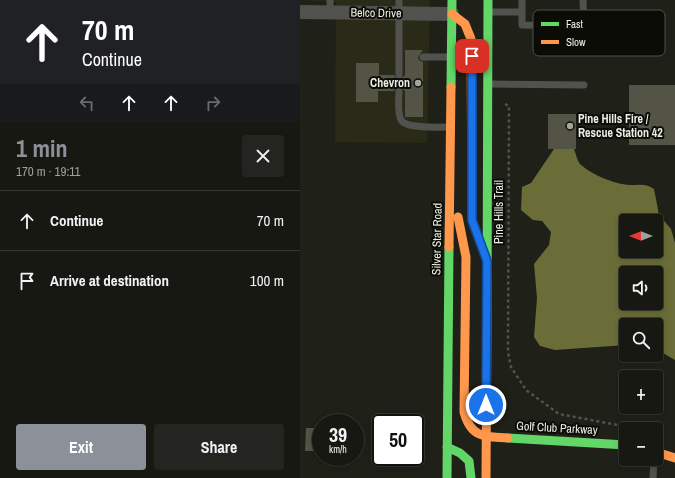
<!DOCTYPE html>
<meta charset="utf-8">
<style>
:root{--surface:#171812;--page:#242520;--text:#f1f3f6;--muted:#9ea09f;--line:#363732;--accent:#8c9099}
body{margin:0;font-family:"Archivo Narrow",sans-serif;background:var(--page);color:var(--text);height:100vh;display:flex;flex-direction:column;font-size:15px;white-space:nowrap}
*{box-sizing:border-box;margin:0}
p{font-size:13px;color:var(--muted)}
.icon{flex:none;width:22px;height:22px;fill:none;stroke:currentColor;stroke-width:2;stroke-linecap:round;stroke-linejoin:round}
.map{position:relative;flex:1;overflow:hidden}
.sheet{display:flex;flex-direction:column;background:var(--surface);width:300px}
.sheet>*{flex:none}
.hud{background:#202124;color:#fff;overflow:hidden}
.needle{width:26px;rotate:270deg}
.controls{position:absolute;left:319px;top:214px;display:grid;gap:8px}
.controls a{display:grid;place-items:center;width:44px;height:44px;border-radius:4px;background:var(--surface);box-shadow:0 2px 6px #0003,0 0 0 1px var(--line);font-size:20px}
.speed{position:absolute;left:12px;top:414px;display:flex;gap:8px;font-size:20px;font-weight:700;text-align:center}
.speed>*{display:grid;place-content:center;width:52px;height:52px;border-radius:50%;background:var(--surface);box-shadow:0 2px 6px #0003,0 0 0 1px var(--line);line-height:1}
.speed small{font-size:10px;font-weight:400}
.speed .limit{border:2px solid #111;border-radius:6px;background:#fff;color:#111}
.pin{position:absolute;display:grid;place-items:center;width:34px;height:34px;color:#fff;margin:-17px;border-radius:8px;box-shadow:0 2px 6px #0006}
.me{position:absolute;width:44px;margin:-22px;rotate:0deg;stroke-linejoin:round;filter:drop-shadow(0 0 3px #0008)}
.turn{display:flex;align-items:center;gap:14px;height:84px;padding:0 16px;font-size:18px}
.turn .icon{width:52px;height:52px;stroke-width:2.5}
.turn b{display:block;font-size:28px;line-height:34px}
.lanes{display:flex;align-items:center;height:38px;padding:0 16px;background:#0003;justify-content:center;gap:20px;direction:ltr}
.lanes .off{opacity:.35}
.round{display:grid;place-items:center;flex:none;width:42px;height:42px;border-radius:4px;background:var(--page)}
.summary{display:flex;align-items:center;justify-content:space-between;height:68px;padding:0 16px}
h1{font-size:24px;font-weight:800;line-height:30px;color:var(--accent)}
.primary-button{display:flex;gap:8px;margin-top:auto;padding:8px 16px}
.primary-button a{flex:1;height:46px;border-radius:4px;background:var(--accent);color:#fff;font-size:16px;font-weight:800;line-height:46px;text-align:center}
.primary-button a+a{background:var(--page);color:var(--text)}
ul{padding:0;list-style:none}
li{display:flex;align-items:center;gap:12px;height:60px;padding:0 16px;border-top:1px solid var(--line)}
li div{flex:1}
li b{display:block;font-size:15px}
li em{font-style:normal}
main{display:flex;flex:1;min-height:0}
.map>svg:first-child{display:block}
</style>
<main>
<section class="sheet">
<div class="hud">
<div class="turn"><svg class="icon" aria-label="ahead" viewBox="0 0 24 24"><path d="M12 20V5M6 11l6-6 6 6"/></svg><div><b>70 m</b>Continue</div></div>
<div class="lanes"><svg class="icon off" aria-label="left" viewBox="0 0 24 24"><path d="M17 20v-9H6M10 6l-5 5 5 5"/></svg><svg class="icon" aria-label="ahead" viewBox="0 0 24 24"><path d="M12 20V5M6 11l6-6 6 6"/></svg><svg class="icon" aria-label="ahead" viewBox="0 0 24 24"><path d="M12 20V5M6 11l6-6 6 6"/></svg><svg class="icon off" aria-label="right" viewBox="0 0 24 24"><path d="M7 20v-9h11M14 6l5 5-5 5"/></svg></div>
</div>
<div class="summary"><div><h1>1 min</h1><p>170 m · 19:11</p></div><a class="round"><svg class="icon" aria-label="close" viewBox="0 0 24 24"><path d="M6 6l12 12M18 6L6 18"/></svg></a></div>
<ul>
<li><svg class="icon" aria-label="ahead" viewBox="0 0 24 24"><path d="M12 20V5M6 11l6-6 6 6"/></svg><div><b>Continue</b></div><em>70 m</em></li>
<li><svg class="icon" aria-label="arrive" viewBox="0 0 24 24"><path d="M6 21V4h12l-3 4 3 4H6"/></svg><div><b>Arrive at destination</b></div><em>100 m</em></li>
</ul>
<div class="primary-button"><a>Exit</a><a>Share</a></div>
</section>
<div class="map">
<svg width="375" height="478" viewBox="0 0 375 478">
<rect width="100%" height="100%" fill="#1f2018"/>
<!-- built -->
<path fill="#292a17" d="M 130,0 L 127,143 L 35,142 L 36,2 L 0,0 Z"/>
<!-- water -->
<path fill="#6a6d37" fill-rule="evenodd" d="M 254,149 L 274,149 C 276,154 277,160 280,164 C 292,175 314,184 330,185 C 339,185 346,183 354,189 L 359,215 L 371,229 L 375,243 L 375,360 L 356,349 L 356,325 L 326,325 L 326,345 L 255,350 L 240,346 L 234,337 L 237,298 L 234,264 L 249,245 L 251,232 L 242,221 L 233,220 L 221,210 L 222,187 L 231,183 ZM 326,221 L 356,221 L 356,251 L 326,251 ZM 326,273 L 356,273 L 356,303 L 326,303 Z"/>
<!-- building -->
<path fill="#535445" d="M 105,50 L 123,50 L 118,57 L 119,60 L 123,62 L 123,117 L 105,117 L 105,91 L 100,86 L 96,87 L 94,91 L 78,91 L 78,102 L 56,102 L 56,63 L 79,63 L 79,75 L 94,75 L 97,79 L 101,79 L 105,75 Z
M 329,85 L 375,85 L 375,145 L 329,145 Z
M 248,114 L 276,114 L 276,149 L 248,149 Z
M 6,428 L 21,428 L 21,451 L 5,451 Z"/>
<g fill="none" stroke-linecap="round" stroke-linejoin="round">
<!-- path -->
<path stroke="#53534f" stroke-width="2.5" stroke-dasharray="3 3" stroke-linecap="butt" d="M 205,104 L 209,106 L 208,352 L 211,367 L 226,390 L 259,414 L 339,429"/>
<!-- lane -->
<path stroke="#51524e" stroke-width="7" d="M 30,0 L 30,13
M 222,0 L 222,25 L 284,26 L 283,0
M 190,12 L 221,12
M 123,57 L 151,57
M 99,75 L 99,0
M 188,84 L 284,85
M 99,91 C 99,99 97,112 101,120 C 106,129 140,127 150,127
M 353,478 L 354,459"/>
<!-- street -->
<path stroke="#51524e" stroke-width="14" d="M 0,12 L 152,14"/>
<!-- fast -->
<path stroke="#63d668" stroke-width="9" d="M 151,87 L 152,0
M 187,312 L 188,0
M 208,438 L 326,445
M 147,447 L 160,453 L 169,461 L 171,478
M 147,478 L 149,247"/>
<!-- slow -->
<path stroke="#ff974d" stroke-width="9" d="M 152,14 L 165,24 L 171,39 L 172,220 L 180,242
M 158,217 L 166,257 L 164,412 C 171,438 185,437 208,438
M 149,247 L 151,87
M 356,452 L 375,458
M 186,478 L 187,312"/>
</g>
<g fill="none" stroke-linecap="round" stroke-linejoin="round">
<defs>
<path id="route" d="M 172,56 L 172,220 L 187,261 L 186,405"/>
</defs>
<!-- route casing -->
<use href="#route" stroke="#114b97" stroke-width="10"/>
<!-- route -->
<use href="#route" stroke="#1a73e8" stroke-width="7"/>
</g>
<!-- markers -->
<g fill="#a4a59d" stroke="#0c0c07" stroke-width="1.5">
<circle cx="118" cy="83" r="4"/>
<circle cx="270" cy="126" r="4"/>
</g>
<g text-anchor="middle" stroke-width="4" stroke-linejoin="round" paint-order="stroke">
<!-- street labels -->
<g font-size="12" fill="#ecede4" stroke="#0c0c07">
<text transform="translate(76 13) rotate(1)" y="4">Belco Drive</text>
<text transform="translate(199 212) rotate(-90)" y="4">Pine Hills Trail</text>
<text transform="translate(137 239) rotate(-89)" y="4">Silver Star Road</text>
<text transform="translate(257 428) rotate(3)" y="4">Golf Club Parkway</text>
</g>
<!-- poi labels -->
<g font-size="12" font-weight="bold" fill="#ecede4" stroke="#0c0c07" text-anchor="end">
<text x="110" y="87">Chevron</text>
<text x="278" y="123" text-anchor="start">Pine Hills Fire /<tspan x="278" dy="14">Rescue Station 42</tspan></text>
</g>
</g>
<!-- legend -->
<rect x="233" y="10" width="132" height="46" rx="6" fill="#0c0c07" stroke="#4f5049" stroke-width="1"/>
<rect x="241" y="22" width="18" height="4" fill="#63d668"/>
<rect x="241" y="40" width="18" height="4" fill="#ff974d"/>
<g font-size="11" fill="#ecede4">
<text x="266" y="28">Fast</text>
<text x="266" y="46">Slow</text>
</g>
</svg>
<div class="controls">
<a><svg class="needle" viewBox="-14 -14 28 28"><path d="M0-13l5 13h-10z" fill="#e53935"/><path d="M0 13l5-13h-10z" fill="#9ea09f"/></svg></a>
<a><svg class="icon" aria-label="sound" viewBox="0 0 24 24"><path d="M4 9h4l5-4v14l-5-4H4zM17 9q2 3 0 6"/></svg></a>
<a><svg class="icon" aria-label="search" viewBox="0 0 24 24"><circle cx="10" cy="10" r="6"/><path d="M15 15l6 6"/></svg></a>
<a>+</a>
<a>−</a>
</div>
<div class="speed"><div>39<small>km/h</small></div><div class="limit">50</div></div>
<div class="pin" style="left:172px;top:56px;background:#d93025"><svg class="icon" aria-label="arrive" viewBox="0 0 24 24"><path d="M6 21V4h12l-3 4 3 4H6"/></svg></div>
<svg class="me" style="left:186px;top:405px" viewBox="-20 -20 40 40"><circle r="17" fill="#1a73e8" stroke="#fff" stroke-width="3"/><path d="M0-11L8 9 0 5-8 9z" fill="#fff"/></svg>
</div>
</main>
